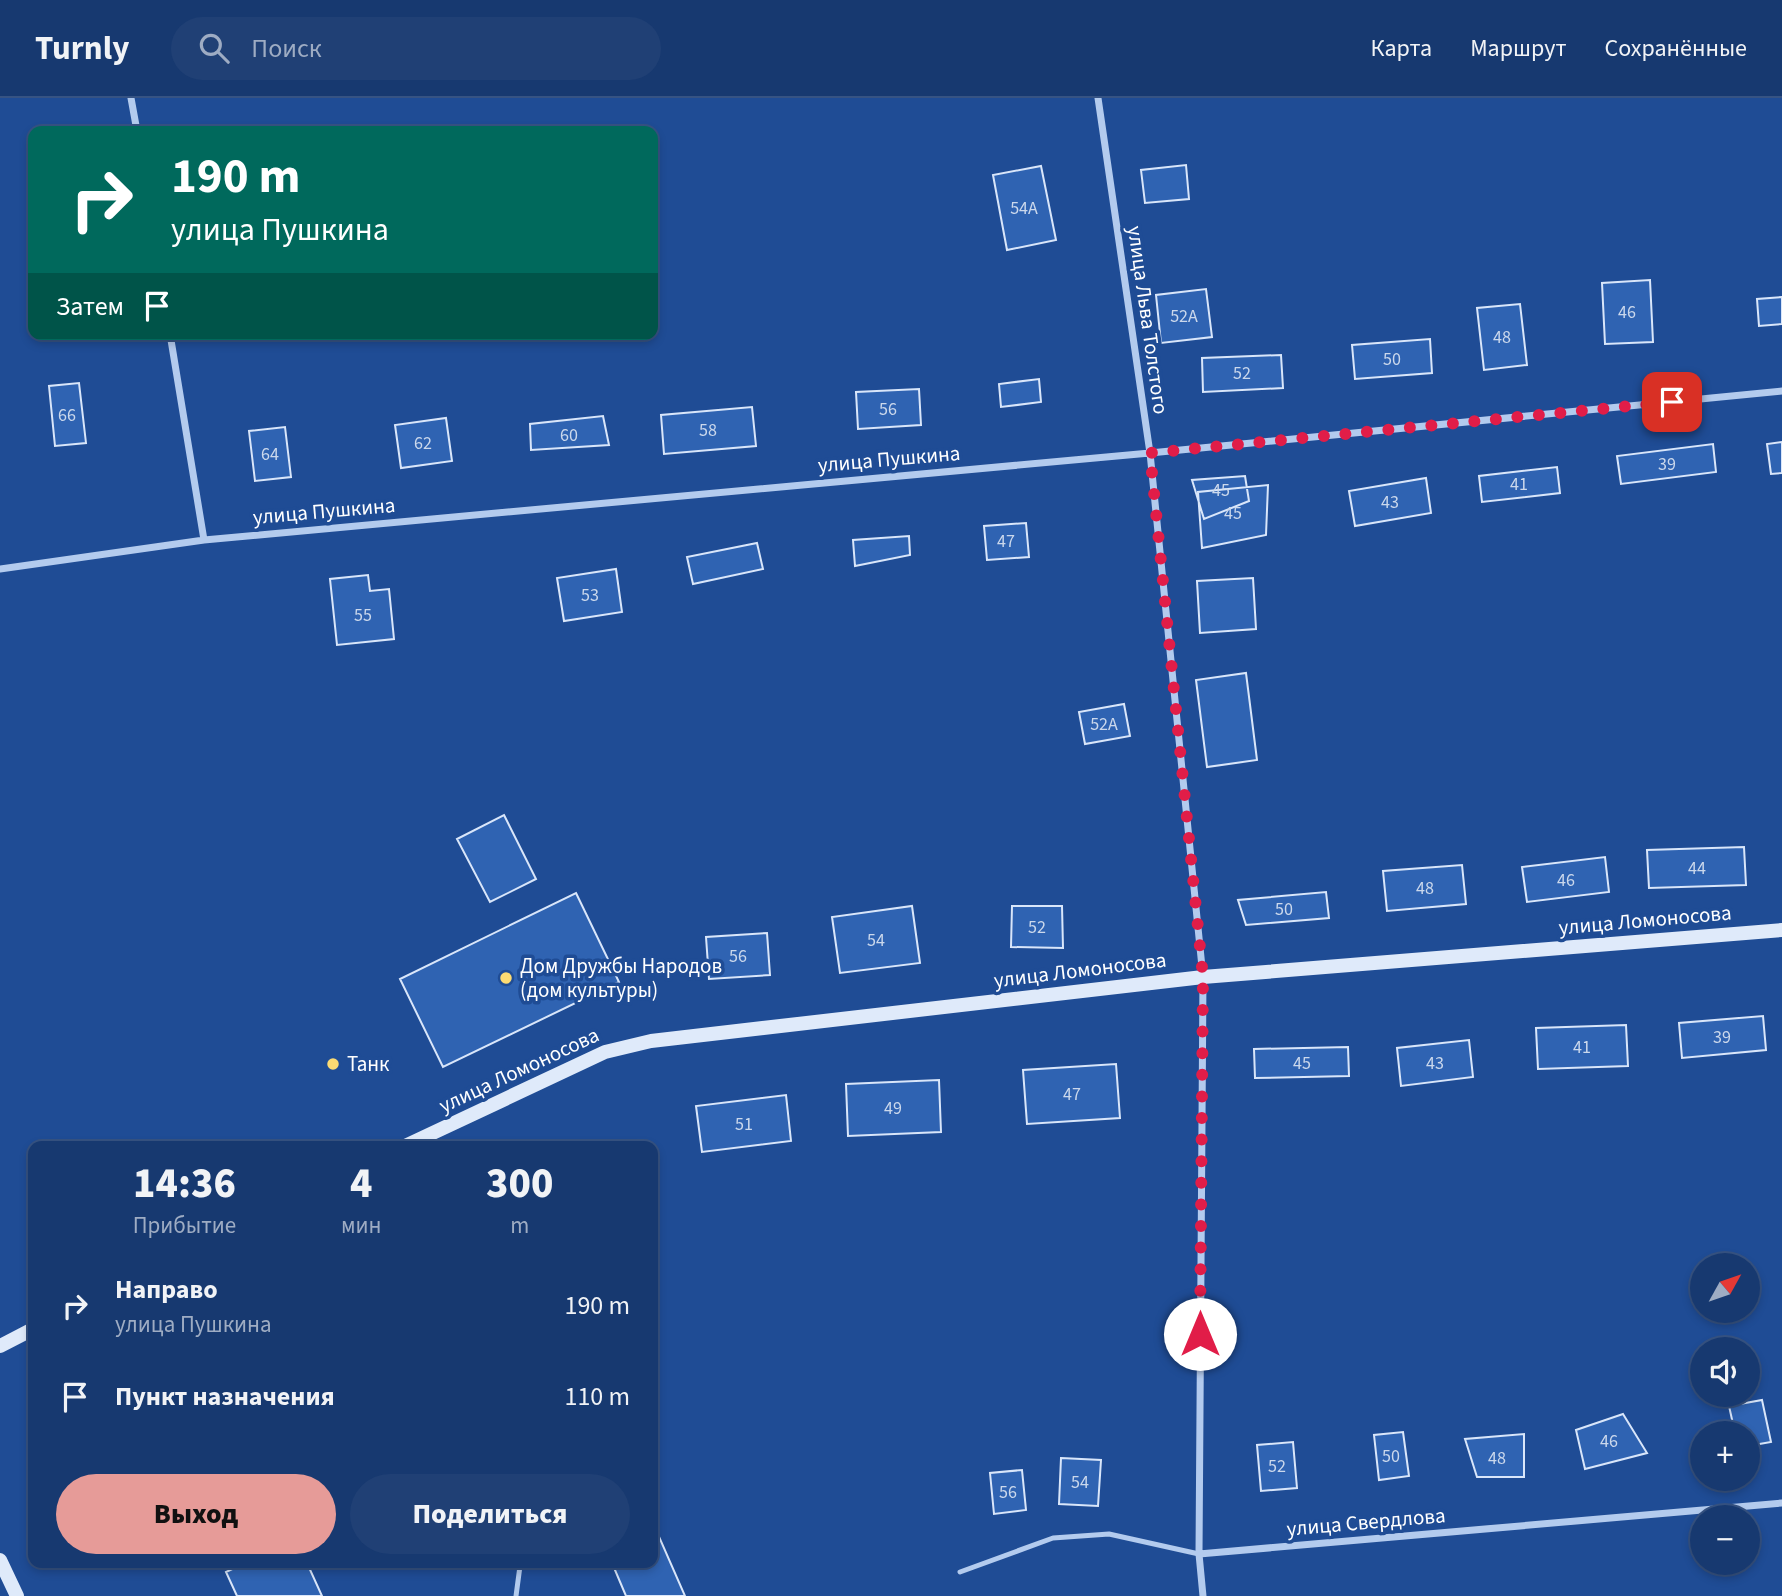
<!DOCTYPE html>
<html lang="ru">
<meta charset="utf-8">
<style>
:root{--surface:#173970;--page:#204075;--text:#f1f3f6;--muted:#9eacc3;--line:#365383;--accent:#e69b98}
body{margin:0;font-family:"Source Sans 3",sans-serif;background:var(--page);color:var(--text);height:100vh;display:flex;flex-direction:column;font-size:26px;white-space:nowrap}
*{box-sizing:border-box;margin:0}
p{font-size:23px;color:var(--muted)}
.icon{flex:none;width:38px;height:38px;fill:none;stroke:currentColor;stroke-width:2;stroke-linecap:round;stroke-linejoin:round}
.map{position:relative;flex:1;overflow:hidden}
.side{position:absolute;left:28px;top:1043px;width:630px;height:427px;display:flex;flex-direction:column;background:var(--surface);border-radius:14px;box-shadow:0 4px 10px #0003,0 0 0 2px var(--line)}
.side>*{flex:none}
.hud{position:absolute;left:28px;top:28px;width:630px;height:214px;border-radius:14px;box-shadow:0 4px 10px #0003,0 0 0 2px var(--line);background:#00695c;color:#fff;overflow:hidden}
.needle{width:46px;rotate:50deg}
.tools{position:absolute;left:1690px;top:1155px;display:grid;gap:14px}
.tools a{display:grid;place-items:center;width:70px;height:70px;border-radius:50%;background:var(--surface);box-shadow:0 4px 10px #0003,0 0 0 2px var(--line);font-size:35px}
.pin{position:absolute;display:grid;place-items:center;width:60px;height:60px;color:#fff;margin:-30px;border-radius:14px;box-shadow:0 4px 10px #0006}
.me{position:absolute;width:77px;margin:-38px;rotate:0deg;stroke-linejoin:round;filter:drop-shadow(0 0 5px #0008)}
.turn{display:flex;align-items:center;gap:24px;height:147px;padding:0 28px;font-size:32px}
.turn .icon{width:91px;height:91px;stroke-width:2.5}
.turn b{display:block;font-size:49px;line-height:60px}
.then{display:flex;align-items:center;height:66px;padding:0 28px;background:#0003;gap:14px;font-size:26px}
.eta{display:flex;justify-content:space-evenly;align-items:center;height:119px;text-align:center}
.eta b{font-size:42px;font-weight:800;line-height:49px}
.action{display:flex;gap:14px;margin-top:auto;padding:14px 28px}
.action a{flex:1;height:80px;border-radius:42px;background:var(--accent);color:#111;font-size:28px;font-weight:800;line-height:80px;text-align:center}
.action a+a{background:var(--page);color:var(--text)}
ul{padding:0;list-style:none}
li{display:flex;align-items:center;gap:21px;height:91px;padding:0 28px}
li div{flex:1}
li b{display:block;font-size:26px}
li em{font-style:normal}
header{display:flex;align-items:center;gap:42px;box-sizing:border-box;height:98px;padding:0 35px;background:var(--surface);border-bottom:2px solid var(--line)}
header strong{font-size:33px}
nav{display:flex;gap:38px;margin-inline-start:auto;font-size:24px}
.search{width:490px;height:63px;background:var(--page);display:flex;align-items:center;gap:18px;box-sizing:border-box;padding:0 24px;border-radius:38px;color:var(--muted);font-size:26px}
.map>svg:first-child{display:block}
</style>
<header>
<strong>Turnly</strong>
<div class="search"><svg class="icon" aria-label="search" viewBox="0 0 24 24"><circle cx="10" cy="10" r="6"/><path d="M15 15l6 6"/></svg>Поиск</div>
<nav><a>Карта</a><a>Маршрут</a><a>Сохранённые</a></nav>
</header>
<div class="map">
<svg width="1782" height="1498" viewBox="0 0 1782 1498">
<rect width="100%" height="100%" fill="#1f4c95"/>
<!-- building -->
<path fill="#2f63b2" stroke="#d9e6fa" stroke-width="2" d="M 1186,67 L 1189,101 L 1145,105 L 1141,72 Z
M 1041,68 L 1056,142 L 1007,152 L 993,77 Z
M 1650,182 L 1653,244 L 1605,246 L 1602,185 Z
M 1206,191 L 1212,239 L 1161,245 L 1156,197 Z
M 1782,199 L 1782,226 L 1759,228 L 1757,201 Z
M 1520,206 L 1527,267 L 1484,272 L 1477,210 Z
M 1430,241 L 1432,275 L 1355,281 L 1352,247 Z
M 1281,257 L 1283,290 L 1203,294 L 1202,260 Z
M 1039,281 L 1041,304 L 1001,309 L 999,286 Z
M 79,285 L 86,345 L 55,348 L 49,288 Z
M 919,291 L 921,327 L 858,331 L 856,294 Z
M 752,309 L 756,348 L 664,356 L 661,317 Z
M 603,318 L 609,347 L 531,352 L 530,326 Z
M 446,320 L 452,363 L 401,370 L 395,327 Z
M 285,329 L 291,379 L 255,383 L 249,333 Z
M 1782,344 L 1782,375 L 1771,376 L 1767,346 Z
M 1713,346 L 1716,374 L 1621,386 L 1617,358 Z
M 1557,369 L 1560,395 L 1482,404 L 1479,378 Z
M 1245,378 L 1249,403 L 1204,421 L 1192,382 Z
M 1426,380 L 1431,415 L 1355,428 L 1349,393 Z
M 1268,387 L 1266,437 L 1202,450 L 1198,394 Z
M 1026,425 L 1029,459 L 987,462 L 984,428 Z
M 909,438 L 910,457 L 855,468 L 853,442 Z
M 757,445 L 763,471 L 693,486 L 687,459 Z
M 616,471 L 622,514 L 564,523 L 557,480 Z
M 368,477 L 370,493 L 389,491 L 394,541 L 337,547 L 330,481 Z
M 1253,480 L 1256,531 L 1200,535 L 1197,483 Z
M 1246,575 L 1257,662 L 1207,669 L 1196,582 Z
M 1124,606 L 1130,638 L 1085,646 L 1079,614 Z
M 504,717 L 536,781 L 490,804 L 457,741 Z
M 1744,749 L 1746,787 L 1649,790 L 1647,752 Z
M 1605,759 L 1609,794 L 1527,804 L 1522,769 Z
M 1462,767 L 1466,806 L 1387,813 L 1383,773 Z
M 1326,794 L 1329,820 L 1246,827 L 1238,802 Z
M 576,795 L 619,884 L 443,969 L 400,881 Z
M 912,808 L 920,865 L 840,875 L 832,819 Z
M 1012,808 L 1062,808 L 1063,850 L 1011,849 Z
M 767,835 L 770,877 L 709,881 L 706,839 Z
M 1763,918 L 1766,952 L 1682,960 L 1679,925 Z
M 1626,927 L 1628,968 L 1538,971 L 1536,930 Z
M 1469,942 L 1473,979 L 1401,988 L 1397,950 Z
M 1348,949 L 1349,978 L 1255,980 L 1254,951 Z
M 1116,966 L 1120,1020 L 1027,1026 L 1023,972 Z
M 939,982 L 941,1034 L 848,1038 L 846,986 Z
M 786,997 L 791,1043 L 702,1054 L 696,1008 Z
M 1762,1302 L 1771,1344 L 1748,1348 L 1748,1335 L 1735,1335 L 1729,1308 Z
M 1623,1316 L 1647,1355 L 1585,1371 L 1576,1332 Z
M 1403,1334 L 1409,1378 L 1379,1382 L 1374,1337 Z
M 1524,1336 L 1524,1379 L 1477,1379 L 1465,1341 Z
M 1293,1344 L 1297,1390 L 1261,1393 L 1257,1347 Z
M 1061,1360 L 1101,1362 L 1098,1408 L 1059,1406 Z
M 1022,1372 L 1026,1412 L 994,1416 L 990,1375 Z
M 653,1425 L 685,1498 L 626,1498 L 612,1465 L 653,1465 Z
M 245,1465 L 307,1465 L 322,1498 L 237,1498 L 226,1474 Z"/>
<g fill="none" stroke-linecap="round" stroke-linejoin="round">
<!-- lane -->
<path stroke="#b3cbee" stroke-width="5" d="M 960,1474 L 1053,1440 L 1109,1436 L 1199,1456
M 516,1498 L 520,1468"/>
<!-- street -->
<path stroke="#b3cbee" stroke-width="7" d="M 131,0 L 137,33
M 1098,0 L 1150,355 L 1203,879 L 1199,1456 L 1203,1498
M 170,236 L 204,442
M 0,471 L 204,442 L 1150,355 L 1782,293
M 1199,1456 L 1782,1405"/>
<!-- secondary -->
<path stroke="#dfeafa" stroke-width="14" d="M 405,1048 L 605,954 L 651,943 L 1203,879 L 1782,832
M 0,1248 L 33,1231
M 0,1462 L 17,1498"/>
</g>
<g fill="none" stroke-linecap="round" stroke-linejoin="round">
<!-- route -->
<path stroke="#e11d48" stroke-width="12" stroke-dasharray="0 21.6" d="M 1200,1236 L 1203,879 L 1150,355 L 1672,304"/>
</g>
<!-- markers -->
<g fill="#fcdb73" stroke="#1f4c95" stroke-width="2.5">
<circle cx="506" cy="880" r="7"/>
<circle cx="333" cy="966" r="7"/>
</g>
<g text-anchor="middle" stroke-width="7" stroke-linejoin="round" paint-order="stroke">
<!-- number labels -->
<g font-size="18" fill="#cbd8ec">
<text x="1024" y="116">54А</text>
<text x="1627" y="220">46</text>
<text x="1184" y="224">52А</text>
<text x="1502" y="245">48</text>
<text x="1392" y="267">50</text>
<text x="1242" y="281">52</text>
<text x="888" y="317">56</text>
<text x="67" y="323">66</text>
<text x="708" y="338">58</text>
<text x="569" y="343">60</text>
<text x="423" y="351">62</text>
<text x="270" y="362">64</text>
<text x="1667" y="372">39</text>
<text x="1519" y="392">41</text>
<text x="1221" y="398">45</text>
<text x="1390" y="410">43</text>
<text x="1233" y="421">45</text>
<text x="1006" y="449">47</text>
<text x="590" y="503">53</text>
<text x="363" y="523">55</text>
<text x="1104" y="632">52А</text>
<text x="1697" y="776">44</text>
<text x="1566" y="788">46</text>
<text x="1425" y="796">48</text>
<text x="1284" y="817">50</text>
<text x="1037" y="835">52</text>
<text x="876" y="848">54</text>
<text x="738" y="864">56</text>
<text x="1722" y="945">39</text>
<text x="1582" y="955">41</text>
<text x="1302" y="971">45</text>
<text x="1435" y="971">43</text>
<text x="1072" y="1002">47</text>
<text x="893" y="1016">49</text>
<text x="744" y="1032">51</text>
<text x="1609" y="1349">46</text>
<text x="1391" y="1364">50</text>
<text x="1497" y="1366">48</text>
<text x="1277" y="1374">52</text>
<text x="1080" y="1390">54</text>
<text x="1008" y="1400">56</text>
</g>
<!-- street labels -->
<g font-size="21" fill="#fff" stroke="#1f4c95">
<text transform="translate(1148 222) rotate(82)" y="7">улица Льва Толстого</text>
<text transform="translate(889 361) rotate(-5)" y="7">улица Пушкина</text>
<text transform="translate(324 413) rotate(-5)" y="7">улица Пушкина</text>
<text transform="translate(1645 822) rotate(-5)" y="7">улица Ломоносова</text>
<text transform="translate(1080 872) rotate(-7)" y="7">улица Ломоносова</text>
<text transform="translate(519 972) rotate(-25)" y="7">улица Ломоносова</text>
<text transform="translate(1366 1424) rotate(-5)" y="7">улица Свердлова</text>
</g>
<!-- poi labels -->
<g font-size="21" fill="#fff" stroke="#1f4c95" text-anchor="start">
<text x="520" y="875">Дом Дружбы Народов<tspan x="520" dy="24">(дом культуры)</tspan></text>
<text x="347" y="973">Танк</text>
</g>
</g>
</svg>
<div class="tools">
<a><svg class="needle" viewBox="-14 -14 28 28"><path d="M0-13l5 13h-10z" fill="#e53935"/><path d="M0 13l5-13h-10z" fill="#9eacc3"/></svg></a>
<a><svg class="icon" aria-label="sound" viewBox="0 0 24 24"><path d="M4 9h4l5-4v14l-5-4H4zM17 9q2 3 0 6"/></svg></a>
<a>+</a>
<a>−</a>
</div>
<div class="pin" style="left:1672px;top:304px;background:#d93025"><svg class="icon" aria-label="arrive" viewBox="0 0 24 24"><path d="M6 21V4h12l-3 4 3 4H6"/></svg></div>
<svg class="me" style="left:1200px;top:1236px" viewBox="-20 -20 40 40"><circle r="19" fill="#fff"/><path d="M0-13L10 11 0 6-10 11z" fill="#e11d48"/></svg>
<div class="hud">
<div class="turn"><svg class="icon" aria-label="right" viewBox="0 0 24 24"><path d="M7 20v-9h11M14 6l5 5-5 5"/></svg><div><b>190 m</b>улица Пушкина</div></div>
<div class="then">Затем<svg class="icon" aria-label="arrive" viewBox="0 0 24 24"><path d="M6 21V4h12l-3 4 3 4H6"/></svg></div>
</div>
<section class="side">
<div class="eta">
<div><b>14:36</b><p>Прибытие</p></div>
<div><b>4</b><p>мин</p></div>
<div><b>300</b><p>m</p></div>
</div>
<ul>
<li><svg class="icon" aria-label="right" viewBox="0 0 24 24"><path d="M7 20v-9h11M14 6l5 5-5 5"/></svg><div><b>Направо</b><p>улица Пушкина</p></div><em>190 m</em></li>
<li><svg class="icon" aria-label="arrive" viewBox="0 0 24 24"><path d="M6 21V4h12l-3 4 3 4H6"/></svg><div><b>Пункт назначения</b></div><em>110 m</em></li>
</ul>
<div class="action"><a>Выход</a><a>Поделиться</a></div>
</section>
</div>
